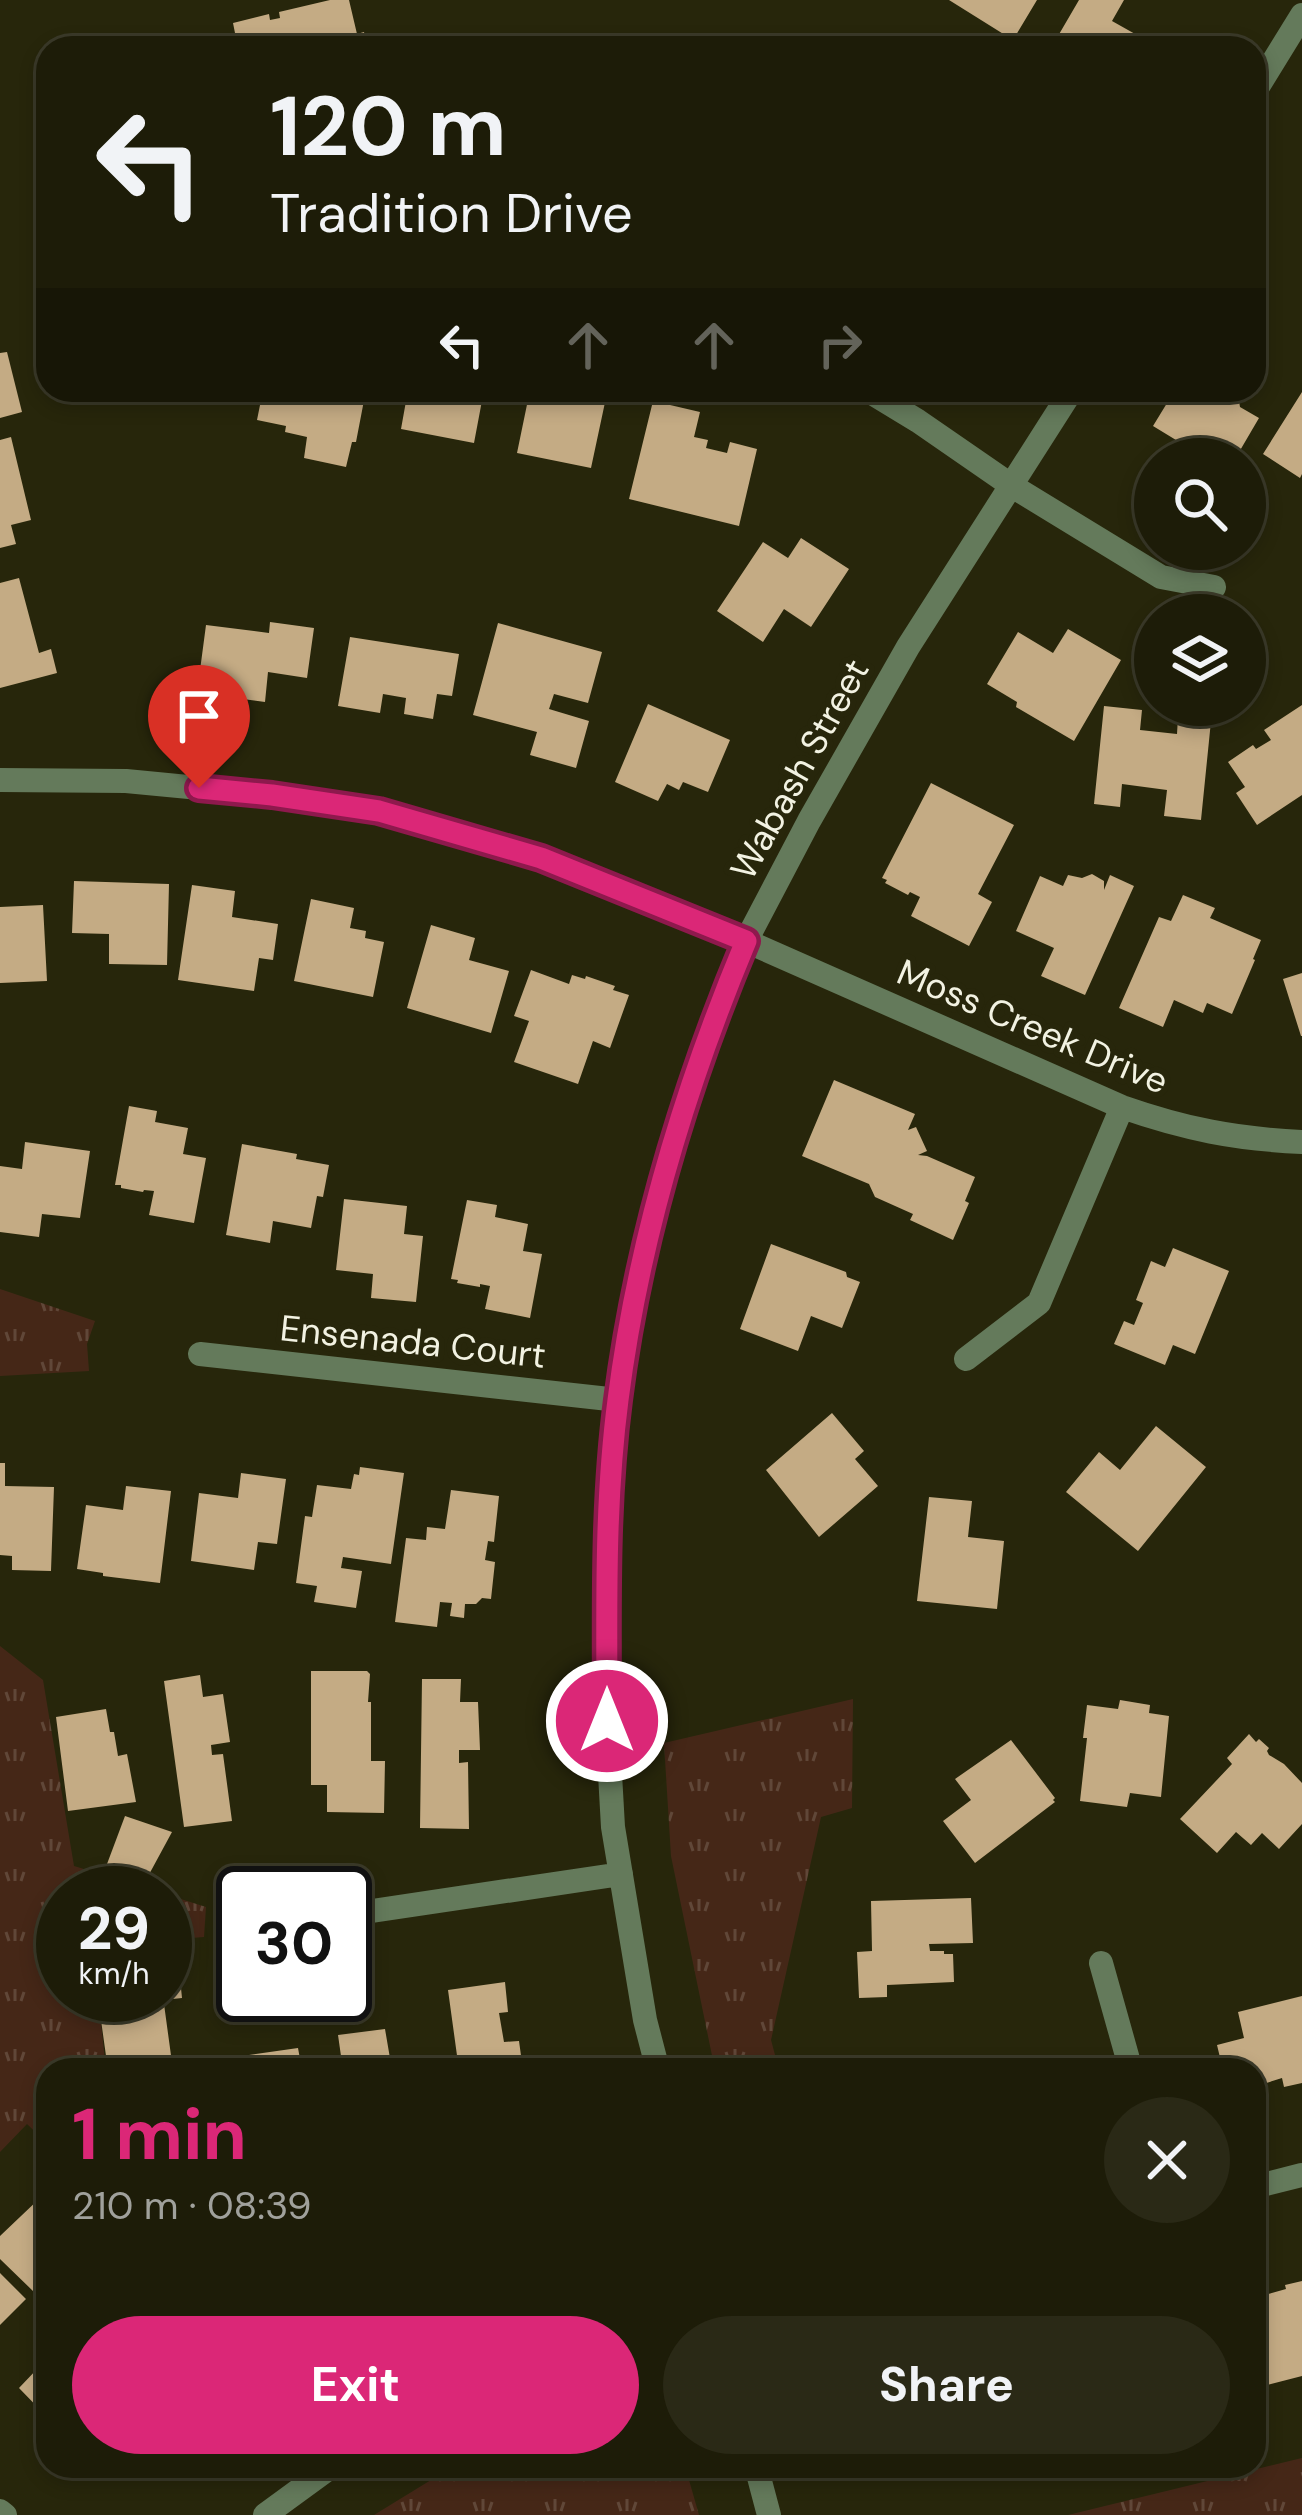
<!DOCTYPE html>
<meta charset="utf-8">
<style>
:root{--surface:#1d1c08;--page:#2a2916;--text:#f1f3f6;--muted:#a0a19c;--line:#3b3a29;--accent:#db2777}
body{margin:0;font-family:"DM Sans",sans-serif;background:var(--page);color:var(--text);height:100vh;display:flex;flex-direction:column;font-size:45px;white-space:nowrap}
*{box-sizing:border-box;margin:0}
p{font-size:39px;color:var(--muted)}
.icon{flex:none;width:66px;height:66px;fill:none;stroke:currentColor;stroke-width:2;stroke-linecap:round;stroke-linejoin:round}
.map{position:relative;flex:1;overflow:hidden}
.panel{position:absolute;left:36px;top:2058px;width:1230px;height:420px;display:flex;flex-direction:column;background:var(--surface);border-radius:36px;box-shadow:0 6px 18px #0003,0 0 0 3px var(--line)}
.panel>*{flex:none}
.banner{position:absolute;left:36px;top:36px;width:1230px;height:366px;border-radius:36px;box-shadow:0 6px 18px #0003,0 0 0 3px var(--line);background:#1d1c08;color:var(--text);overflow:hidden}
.buttons{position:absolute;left:1134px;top:438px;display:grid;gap:24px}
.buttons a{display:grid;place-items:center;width:132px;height:132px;border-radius:50%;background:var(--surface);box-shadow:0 6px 18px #0003,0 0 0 3px var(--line);font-size:60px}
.speed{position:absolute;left:36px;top:1866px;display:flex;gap:24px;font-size:60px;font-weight:700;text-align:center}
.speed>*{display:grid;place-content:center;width:156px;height:156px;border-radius:50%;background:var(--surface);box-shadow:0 6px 18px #0003,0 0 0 3px var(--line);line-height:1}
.speed small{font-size:30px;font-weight:400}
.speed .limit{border:6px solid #111;border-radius:18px;background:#fff;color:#111}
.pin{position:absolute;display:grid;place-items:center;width:102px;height:102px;color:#fff;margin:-123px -51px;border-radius:50% 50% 50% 0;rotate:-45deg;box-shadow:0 0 12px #0007}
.pin .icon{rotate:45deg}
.me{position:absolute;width:132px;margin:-66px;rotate:0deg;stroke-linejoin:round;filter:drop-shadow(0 0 9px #0008)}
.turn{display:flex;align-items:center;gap:42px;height:252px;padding:0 36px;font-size:54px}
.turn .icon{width:156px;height:156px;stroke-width:2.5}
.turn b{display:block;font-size:84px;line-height:102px}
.lanes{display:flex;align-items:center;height:114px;padding:0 36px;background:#0003;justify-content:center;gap:60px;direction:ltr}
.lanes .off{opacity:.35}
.round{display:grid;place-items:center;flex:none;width:126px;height:126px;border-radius:63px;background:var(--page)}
.overview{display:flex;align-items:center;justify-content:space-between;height:204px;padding:0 36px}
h1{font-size:72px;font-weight:700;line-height:90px;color:var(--accent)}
.button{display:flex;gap:24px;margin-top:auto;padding:24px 36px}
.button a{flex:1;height:138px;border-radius:72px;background:var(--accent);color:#fff;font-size:48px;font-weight:700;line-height:138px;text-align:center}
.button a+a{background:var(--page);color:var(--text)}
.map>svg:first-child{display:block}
</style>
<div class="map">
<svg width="1302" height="2515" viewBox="0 0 1302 2515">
<defs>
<pattern id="grass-tufts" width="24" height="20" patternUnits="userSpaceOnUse" patternTransform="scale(3)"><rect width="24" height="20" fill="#452717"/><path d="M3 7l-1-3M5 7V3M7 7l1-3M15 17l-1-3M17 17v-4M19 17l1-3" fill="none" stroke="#604738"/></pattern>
</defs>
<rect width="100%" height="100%" fill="#27260b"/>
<!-- grass -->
<path fill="url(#grass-tufts)" d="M 0,1289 L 95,1321 L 87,1344 L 89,1371 L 0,1376 Z
M 0,1646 L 43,1680 L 74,1866 L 162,1893 L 63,1893 L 63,1995 L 98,1995 L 106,2070 L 48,2070 L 48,2144 L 27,2124 L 0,2152 Z
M 853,1699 L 852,1808 L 821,1817 L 771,2040 L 779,2070 L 715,2070 L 671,1856 L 664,1743 Z
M 165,1894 L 206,1907 L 204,1937 L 165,1940 Z
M 1302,2458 L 1302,2515 L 1068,2515 Z
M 463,2466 L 685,2466 L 699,2515 L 374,2515 L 431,2480 Z"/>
<!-- building -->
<path fill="#c4ab84" d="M 330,0 L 349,0 L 357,34 L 364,32 L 367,48 L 238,48 L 233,23 L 269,14 L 270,20 L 280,18 L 279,12 Z
M 949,0 L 1037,0 L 1013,40 Z
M 1079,0 L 1124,0 L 1112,21 L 1160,48 L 1051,48 Z
M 7,352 L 22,412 L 0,418 L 0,353 Z
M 263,390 L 366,390 L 356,442 L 352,442 L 346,467 L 304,458 L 307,437 L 285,432 L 286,426 L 257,420 Z
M 408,390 L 484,390 L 474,443 L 401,429 Z
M 530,390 L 594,390 L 607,393 L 591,468 L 517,453 Z
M 1175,390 L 1237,390 L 1240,407 L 1259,418 L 1235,459 L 1222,459 L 1198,444 L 1194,451 L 1153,426 Z
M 1302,392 L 1302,474 L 1300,478 L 1263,454 Z
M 653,401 L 700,412 L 694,437 L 708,440 L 706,448 L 727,453 L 730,442 L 757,449 L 739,526 L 629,499 Z
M 11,437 L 31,520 L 11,525 L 16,544 L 0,548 L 0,440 Z
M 801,538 L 849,569 L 811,627 L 784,609 L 763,642 L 717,611 L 763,542 L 788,558 Z
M 19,578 L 39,653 L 51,649 L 57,673 L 0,688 L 0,583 Z
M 270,622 L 314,628 L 307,678 L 268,672 L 265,702 L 197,693 L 206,625 L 269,633 Z
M 498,623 L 602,652 L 588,703 L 554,694 L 549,709 L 589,721 L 576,768 L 530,755 L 537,732 L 473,715 Z
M 1068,629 L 1121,660 L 1074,741 L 1016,707 L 1017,702 L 987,684 L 1018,632 L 1053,653 Z
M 350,637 L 459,654 L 452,696 L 437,694 L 433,719 L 404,714 L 406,698 L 383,694 L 380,713 L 338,706 Z
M 648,704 L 730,740 L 708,792 L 683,782 L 679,790 L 667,784 L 658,801 L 615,782 Z
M 1302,705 L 1302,795 L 1257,825 L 1236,793 L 1245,787 L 1228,762 L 1253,745 L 1256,749 L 1271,740 L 1264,730 Z
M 1104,706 L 1142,710 L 1140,730 L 1177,734 L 1178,717 L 1211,721 L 1201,820 L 1164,816 L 1167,790 L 1122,784 L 1120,807 L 1094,804 Z
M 931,783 L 1014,825 L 978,894 L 992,902 L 969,946 L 911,916 L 920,897 L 910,892 L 908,895 L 885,883 L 887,880 L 882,878 Z
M 1092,874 L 1104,881 L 1104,890 L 1110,875 L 1134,886 L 1085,995 L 1041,976 L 1054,948 L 1016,931 L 1040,876 L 1063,886 L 1068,875 L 1082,878 Z
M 74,881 L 169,884 L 167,965 L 109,964 L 109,934 L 72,933 Z
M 192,885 L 235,891 L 232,917 L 278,924 L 273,960 L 259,958 L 254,991 L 178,980 Z
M 1183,895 L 1215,908 L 1210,918 L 1261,940 L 1253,959 L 1255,960 L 1232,1014 L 1207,1003 L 1203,1013 L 1174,1000 L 1163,1027 L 1119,1008 L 1159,917 L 1171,921 Z
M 311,899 L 354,908 L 350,928 L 366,931 L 365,938 L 384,942 L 373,997 L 294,981 Z
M 43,905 L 47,981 L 0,983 L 0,907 Z
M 431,925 L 475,938 L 469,960 L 509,971 L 491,1033 L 407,1008 Z
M 531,970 L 569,984 L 572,975 L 585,979 L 586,976 L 615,986 L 613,990 L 629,995 L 610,1048 L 593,1041 L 578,1084 L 514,1062 L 529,1021 L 514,1016 Z
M 1302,973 L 1302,1036 L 1301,1036 L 1283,979 Z
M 834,1080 L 915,1114 L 908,1130 L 916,1127 L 927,1151 L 918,1155 L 927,1156 L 975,1177 L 965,1201 L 969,1203 L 953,1240 L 910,1220 L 913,1214 L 875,1197 L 869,1184 L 802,1156 Z
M 129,1106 L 157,1111 L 155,1122 L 188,1128 L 183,1154 L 206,1158 L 194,1223 L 149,1215 L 154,1191 L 144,1190 L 143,1192 L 121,1188 L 121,1185 L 115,1185 Z
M 25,1142 L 90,1151 L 80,1218 L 42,1214 L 39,1237 L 0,1232 L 0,1166 L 22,1169 Z
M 242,1144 L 297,1154 L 296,1159 L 329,1165 L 323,1197 L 317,1196 L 311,1228 L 273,1221 L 270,1243 L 226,1235 Z
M 344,1199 L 407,1206 L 404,1234 L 423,1236 L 416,1302 L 371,1298 L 373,1274 L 336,1270 Z
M 467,1200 L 497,1205 L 495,1217 L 528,1224 L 523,1251 L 542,1254 L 530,1318 L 485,1309 L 490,1286 L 480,1284 L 480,1287 L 457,1283 L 458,1280 L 451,1279 Z
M 771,1244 L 846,1272 L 847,1277 L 860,1282 L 842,1328 L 811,1316 L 798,1351 L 740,1329 Z
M 1173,1248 L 1229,1271 L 1195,1354 L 1173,1345 L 1165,1365 L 1114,1344 L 1124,1321 L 1134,1325 L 1143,1303 L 1136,1300 L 1151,1261 L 1165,1267 Z
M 832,1413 L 864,1451 L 855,1459 L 878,1486 L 819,1537 L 766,1470 Z
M 1156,1426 L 1206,1467 L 1138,1551 L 1066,1492 L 1099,1452 L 1120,1470 Z
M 0,1463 L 5,1463 L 5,1486 L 54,1487 L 51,1571 L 12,1570 L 12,1556 L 0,1555 Z
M 360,1467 L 404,1473 L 391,1564 L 343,1557 L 341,1568 L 362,1571 L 356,1608 L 314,1602 L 317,1586 L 296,1583 L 305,1516 L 312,1517 L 317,1485 L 351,1489 L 354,1474 L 359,1475 Z
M 241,1473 L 286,1479 L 277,1544 L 258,1542 L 254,1570 L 191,1561 L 199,1493 L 238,1498 Z
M 126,1486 L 171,1491 L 160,1583 L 103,1576 L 103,1573 L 77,1569 L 86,1505 L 123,1510 Z
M 451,1490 L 499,1496 L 494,1542 L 488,1541 L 485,1560 L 495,1562 L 491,1599 L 482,1598 L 476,1604 L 465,1604 L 464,1618 L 450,1616 L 452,1603 L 440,1602 L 437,1627 L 395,1622 L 406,1538 L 426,1540 L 427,1527 L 445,1529 Z
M 929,1497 L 972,1501 L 968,1537 L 1004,1541 L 997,1609 L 917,1601 Z
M 311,1671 L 367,1671 L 370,1674 L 368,1702 L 371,1702 L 371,1761 L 385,1761 L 384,1813 L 327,1812 L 327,1785 L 311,1785 Z
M 200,1675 L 203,1697 L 223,1694 L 230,1742 L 211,1745 L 212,1755 L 223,1754 L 232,1821 L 184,1827 L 164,1681 Z
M 422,1679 L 461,1679 L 460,1702 L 478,1702 L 480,1750 L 459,1750 L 459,1763 L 468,1762 L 469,1829 L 420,1828 Z
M 1120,1700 L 1150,1705 L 1149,1713 L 1169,1716 L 1161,1797 L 1130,1793 L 1127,1807 L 1080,1801 L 1087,1738 L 1083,1738 L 1087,1705 L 1118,1709 Z
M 106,1709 L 110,1732 L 114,1732 L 118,1756 L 127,1754 L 136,1802 L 68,1811 L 56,1717 Z
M 1249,1734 L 1256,1742 L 1259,1739 L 1269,1748 L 1267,1751 L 1269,1755 L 1284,1764 L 1302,1783 L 1302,1824 L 1279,1849 L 1262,1833 L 1251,1845 L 1236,1832 L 1217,1853 L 1180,1819 L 1232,1764 L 1227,1758 Z
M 1011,1740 L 1055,1798 L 1053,1800 L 1055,1802 L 975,1863 L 943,1821 L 971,1800 L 955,1779 Z
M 125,1816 L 172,1832 L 146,1880 L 107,1864 Z
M 971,1898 L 973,1943 L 929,1944 L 930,1951 L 944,1951 L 944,1954 L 953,1954 L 954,1982 L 887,1985 L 887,1997 L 859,1998 L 857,1952 L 872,1951 L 871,1901 Z
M 176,1938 L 182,1998 L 154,2001 L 153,1995 L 165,1995 L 165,1939 Z
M 505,1982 L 508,2012 L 499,2013 L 504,2042 L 519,2041 L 523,2070 L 459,2070 L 448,1990 Z
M 1302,1996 L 1302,2083 L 1284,2087 L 1282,2078 L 1254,2087 L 1254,2070 L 1223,2070 L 1217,2045 L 1244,2038 L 1238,2012 Z
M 164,2004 L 173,2070 L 108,2070 L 100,2013 Z
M 385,2029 L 392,2070 L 343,2070 L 338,2035 Z
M 298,2048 L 302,2070 L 244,2070 L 242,2056 Z
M 41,2197 L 48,2205 L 48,2278 L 34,2292 L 0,2259 L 0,2236 Z
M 0,2273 L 26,2299 L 0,2325 Z
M 1302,2281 L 1302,2376 L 1267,2385 L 1260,2359 L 1264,2358 L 1254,2320 L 1254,2298 L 1286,2289 L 1285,2285 Z
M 38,2368 L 46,2376 L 48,2374 L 48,2418 L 19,2388 Z"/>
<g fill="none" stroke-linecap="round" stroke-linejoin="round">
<!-- minor -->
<path stroke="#647a5b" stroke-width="24" d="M 1254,93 L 1302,15
M 867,390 L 918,421 L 1012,486 L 1161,577 L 1214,587
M 0,780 L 126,781 L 272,795 L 378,811 L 541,858 L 746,941 L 1122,1107 C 1185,1129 1236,1139 1302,1142
M 200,1354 L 618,1400
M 966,1359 L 1039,1303 L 1122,1107
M 345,1915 L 621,1874
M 1101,1963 L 1131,2070
M 658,2070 L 645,2020 L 613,1827 L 607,1721 L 607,1535 L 618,1400 L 642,1265 L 677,1128 L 712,1021 L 746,941 L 809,821 L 908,647 L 1072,390
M 1254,2187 L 1302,2175
M 756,2466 L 769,2515
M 0,2511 L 5,2515
M 265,2515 L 332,2466"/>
</g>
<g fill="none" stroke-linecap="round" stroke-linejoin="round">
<defs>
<path id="route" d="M 199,788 L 272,795 L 379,811 L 541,858 L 746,941 C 685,1087 638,1242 618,1400 C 604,1507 607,1614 607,1721"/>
</defs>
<!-- route casing -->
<use href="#route" stroke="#8e194d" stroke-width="30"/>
<!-- route -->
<use href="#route" stroke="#db2777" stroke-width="21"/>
</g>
<g text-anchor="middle" stroke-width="12" stroke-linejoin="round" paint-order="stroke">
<!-- street labels -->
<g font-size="36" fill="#f2f2e2" stroke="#27260b">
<text transform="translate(799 769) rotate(-61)" y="13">Wabash Street</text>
<text transform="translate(1033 1026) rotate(23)" y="13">Moss Creek Drive</text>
<text transform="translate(413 1341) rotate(6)" y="13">Ensenada Court</text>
</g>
</g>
</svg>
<div class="buttons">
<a><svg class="icon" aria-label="search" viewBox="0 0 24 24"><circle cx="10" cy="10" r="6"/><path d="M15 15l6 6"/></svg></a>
<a><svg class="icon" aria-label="layers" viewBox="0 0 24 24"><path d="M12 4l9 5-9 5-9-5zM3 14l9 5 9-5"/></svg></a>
</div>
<div class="speed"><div>29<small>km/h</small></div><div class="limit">30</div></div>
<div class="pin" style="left:199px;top:788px;background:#d93025"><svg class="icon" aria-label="arrive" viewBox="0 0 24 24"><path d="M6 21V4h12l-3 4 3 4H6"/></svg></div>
<svg class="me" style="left:607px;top:1721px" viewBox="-20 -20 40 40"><circle r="17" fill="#db2777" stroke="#fff" stroke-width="3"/><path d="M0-11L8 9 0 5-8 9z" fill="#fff"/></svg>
<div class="banner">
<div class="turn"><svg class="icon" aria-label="left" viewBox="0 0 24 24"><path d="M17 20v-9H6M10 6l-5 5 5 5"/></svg><div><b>120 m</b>Tradition Drive</div></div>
<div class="lanes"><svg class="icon" aria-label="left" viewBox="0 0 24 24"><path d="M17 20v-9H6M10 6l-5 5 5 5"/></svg><svg class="icon off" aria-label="ahead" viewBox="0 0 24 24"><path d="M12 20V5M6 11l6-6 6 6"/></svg><svg class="icon off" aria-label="ahead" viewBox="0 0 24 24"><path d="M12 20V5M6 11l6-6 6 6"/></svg><svg class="icon off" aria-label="right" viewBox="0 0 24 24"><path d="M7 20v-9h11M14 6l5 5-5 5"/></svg></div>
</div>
<section class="panel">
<div class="overview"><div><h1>1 min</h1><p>210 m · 08:39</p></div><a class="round"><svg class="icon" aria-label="close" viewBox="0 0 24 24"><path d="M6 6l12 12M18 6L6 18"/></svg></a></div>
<div class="button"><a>Exit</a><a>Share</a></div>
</section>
</div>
